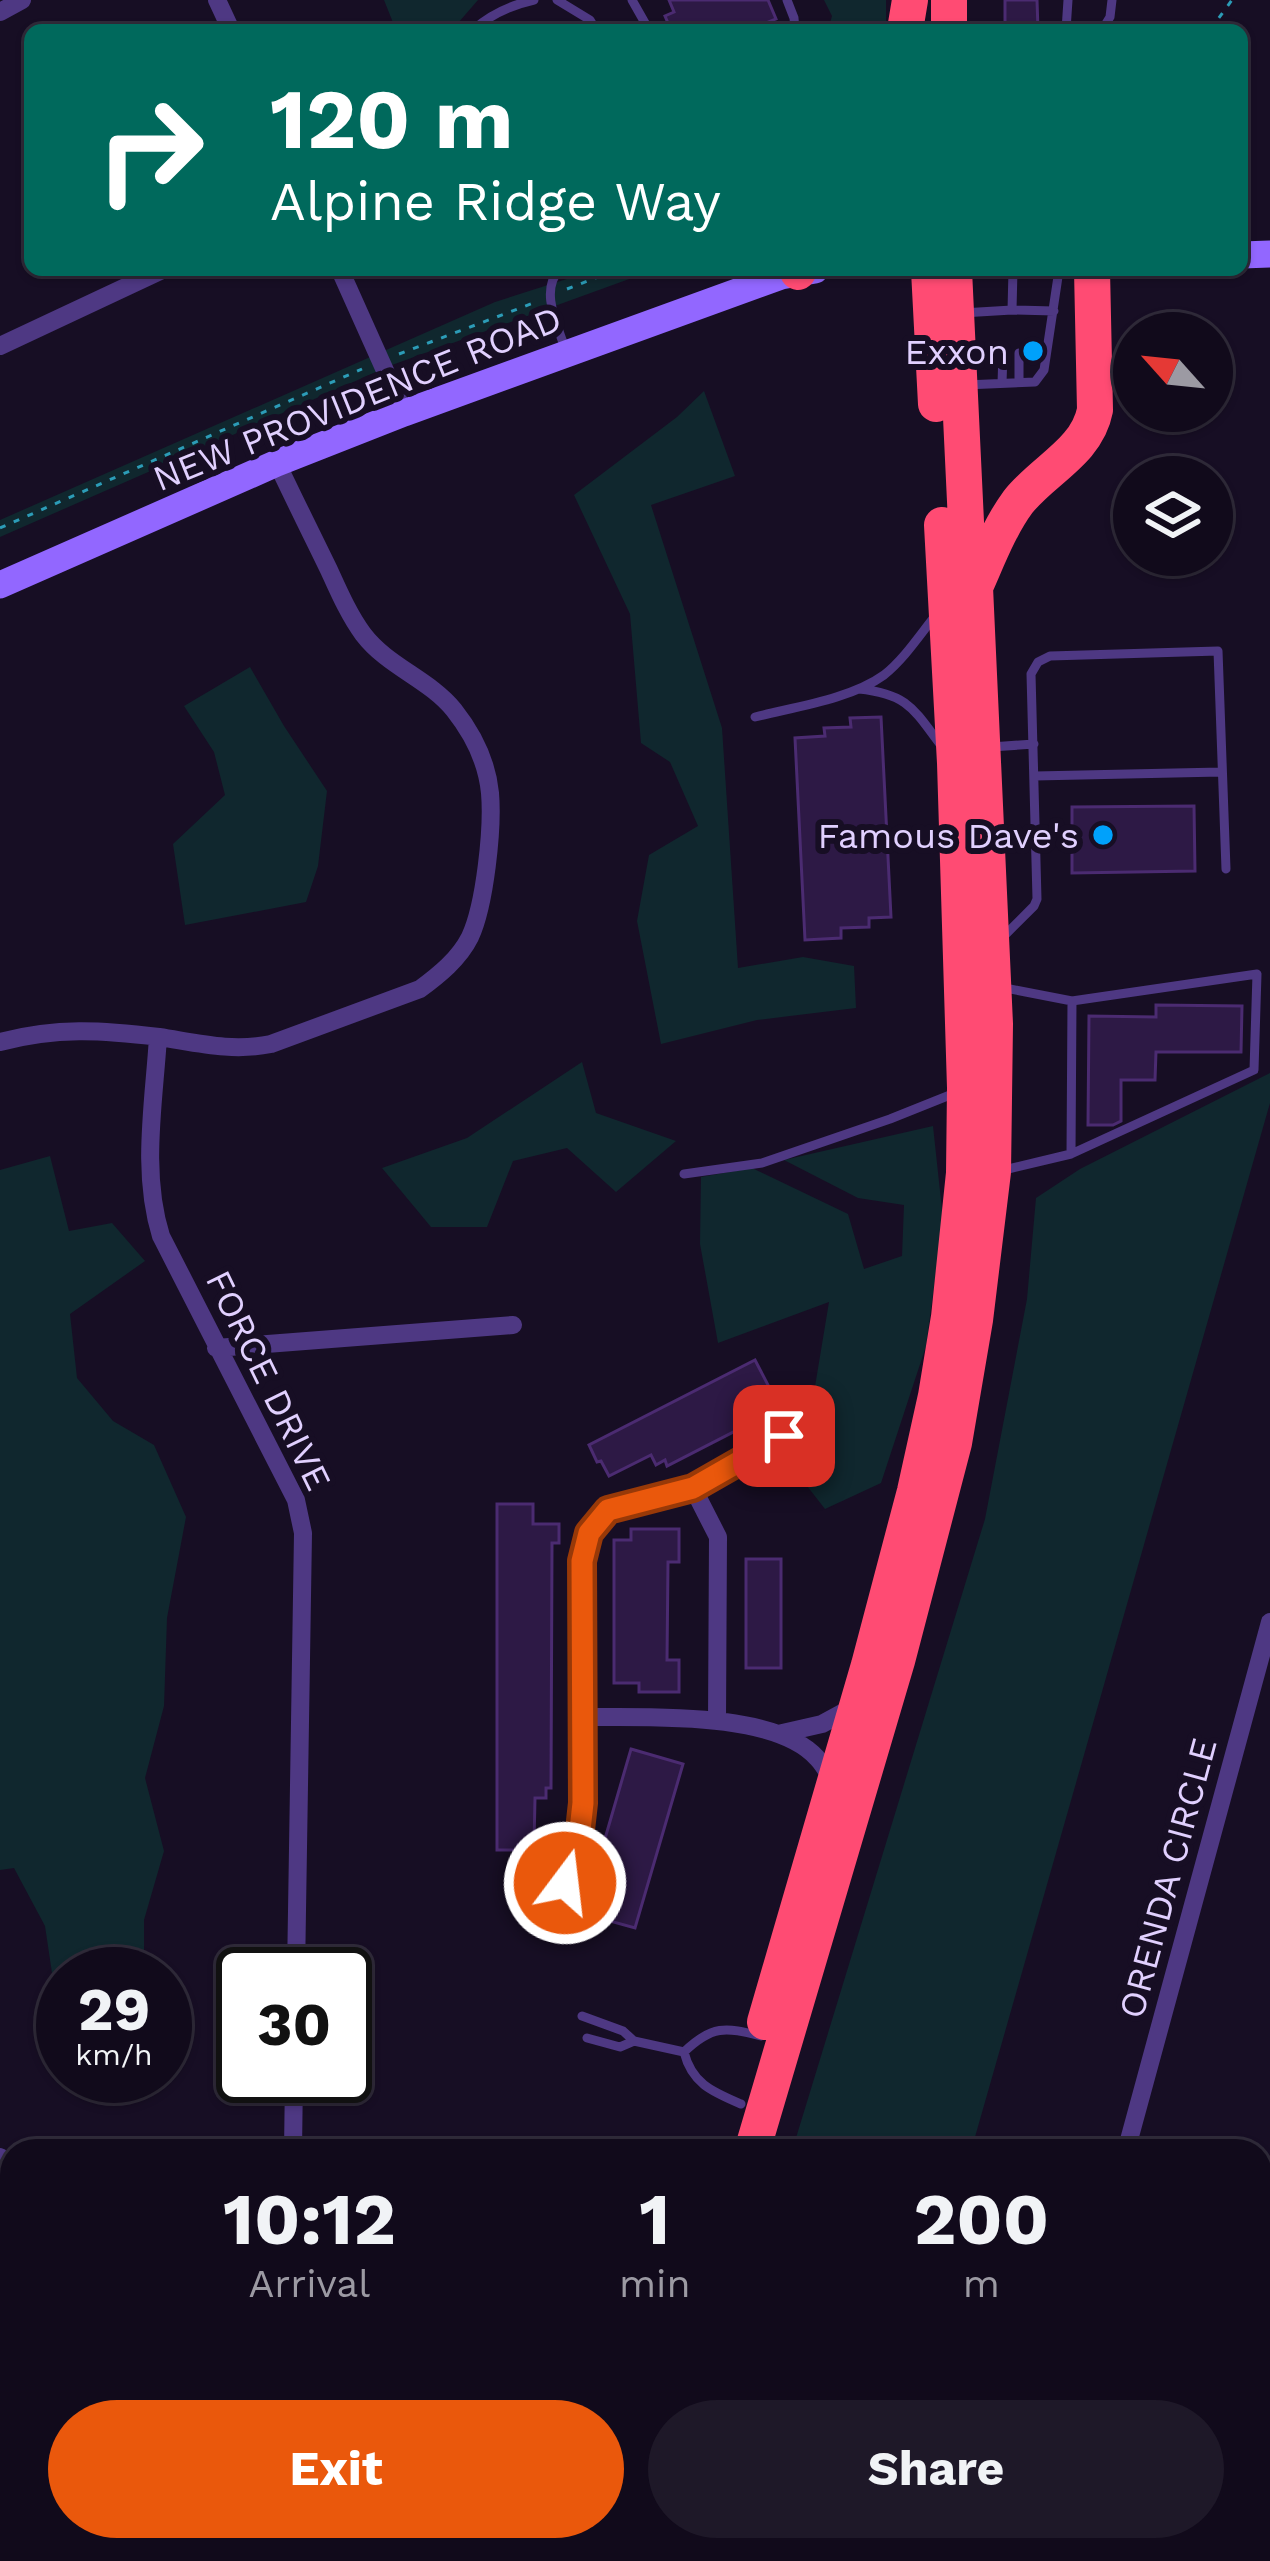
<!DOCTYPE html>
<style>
:root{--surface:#110a1b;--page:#1e1828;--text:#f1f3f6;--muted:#9c9aa3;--line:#302b3a;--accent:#ea580c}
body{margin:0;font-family:"Work Sans",sans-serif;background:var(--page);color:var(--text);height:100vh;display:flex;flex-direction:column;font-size:45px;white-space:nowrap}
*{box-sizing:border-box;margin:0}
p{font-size:39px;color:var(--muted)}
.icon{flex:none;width:66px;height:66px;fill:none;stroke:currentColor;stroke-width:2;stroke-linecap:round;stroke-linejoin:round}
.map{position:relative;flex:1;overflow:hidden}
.panel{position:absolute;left:0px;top:2139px;width:1272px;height:423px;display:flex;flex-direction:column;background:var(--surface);border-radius:36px 36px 0 0;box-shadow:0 3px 9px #0004,0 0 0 3px var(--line)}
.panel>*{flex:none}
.hud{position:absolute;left:24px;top:24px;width:1224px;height:252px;border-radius:18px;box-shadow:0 3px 9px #0004,0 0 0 3px var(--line);background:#00695c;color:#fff;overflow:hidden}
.needle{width:78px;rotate:297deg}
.buttons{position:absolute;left:1113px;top:312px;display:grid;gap:24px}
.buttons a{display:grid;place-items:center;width:120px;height:120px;border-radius:50%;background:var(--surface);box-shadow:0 3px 9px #0004,0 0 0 3px var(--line);font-size:60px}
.speed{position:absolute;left:36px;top:1947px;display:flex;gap:24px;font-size:60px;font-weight:700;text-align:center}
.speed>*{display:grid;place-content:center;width:156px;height:156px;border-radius:50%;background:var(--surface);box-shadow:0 3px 9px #0004,0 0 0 3px var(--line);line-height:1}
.speed small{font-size:30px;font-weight:400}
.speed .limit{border:6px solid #111;border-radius:18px;background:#fff;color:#111}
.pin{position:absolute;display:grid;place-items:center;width:102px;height:102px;color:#fff;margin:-51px;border-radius:24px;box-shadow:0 6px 18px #0006}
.me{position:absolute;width:132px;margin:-66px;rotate:15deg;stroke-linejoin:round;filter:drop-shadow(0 0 9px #0008)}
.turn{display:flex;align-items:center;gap:42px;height:252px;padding:0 48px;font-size:54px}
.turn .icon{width:156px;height:156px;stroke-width:2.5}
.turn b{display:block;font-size:84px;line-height:102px}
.eta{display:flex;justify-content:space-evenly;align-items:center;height:204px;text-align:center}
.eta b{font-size:72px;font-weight:700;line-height:84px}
.action{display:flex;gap:24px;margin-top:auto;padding:24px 48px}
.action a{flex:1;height:138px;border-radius:72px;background:var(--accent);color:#fff;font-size:48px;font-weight:700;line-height:138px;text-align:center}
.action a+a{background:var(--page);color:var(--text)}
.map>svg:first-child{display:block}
</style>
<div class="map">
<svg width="1270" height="2561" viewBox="0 0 1270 2561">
<rect width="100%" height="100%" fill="#170e24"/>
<!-- green -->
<path fill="#10272e" d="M 384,0 L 478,0 L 452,30 L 396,30 Z
M 824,0 L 886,0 L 886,30 L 828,30 L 832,16 Z
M 595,270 L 654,270 L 392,365 L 0,537 L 0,520 L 495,302 Z
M 704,391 L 735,476 L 651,505 L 722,728 L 738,968 L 803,957 L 854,966 L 856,1008 L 757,1020 L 661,1044 L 637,921 L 649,855 L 698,826 L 670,762 L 641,743 L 630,614 L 574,495 L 677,417 Z
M 250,667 L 284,726 L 327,791 L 318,866 L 306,902 L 185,925 L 173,844 L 225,795 L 214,752 L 184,706 Z
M 582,1062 L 596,1113 L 676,1141 L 616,1192 L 567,1148 L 513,1161 L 487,1227 L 431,1227 L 382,1168 L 467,1138 Z
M 1270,1073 L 1270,1103 L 971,2151 L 792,2151 L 985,1519 L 1027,1299 L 1036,1198 L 1080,1169 Z
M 933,1126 L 943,1219 L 926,1346 L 881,1483 L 825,1509 L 800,1477 L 829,1302 L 718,1343 L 700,1244 L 701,1177 L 752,1168 L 848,1214 L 864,1269 L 902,1256 L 904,1205 L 858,1198 L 784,1160 Z
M 50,1156 L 69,1231 L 112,1223 L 145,1261 L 70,1314 L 77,1378 L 113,1421 L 154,1445 L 186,1517 L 167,1618 L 164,1706 L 145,1778 L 164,1851 L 144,1920 L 144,1974 L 63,1974 L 63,2004 L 55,1993 L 45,1926 L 14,1868 L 0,1870 L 0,1170 Z
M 670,2550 L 814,2550 L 809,2561 L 667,2561 Z"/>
<!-- building -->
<path fill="#2d1945" stroke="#4b2b71" stroke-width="3" d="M 669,0 L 768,0 L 776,19 L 748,30 L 671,30 L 665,16 L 674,12 Z
M 1005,0 L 1037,0 L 1038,30 L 1005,30 Z
M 881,717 L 891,917 L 869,918 L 869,927 L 841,928 L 841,938 L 805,940 L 795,738 L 825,736 L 824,728 L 851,727 L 850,718 Z
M 1194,806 L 1195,871 L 1072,873 L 1072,807 Z
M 1156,1005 L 1242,1006 L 1241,1052 L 1156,1052 L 1155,1080 L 1121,1080 L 1121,1121 L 1113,1125 L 1088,1125 L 1089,1016 L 1156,1017 Z
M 755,1360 L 780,1408 L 667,1466 L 665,1460 L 656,1465 L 651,1455 L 609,1476 L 601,1461 L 597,1462 L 589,1445 Z
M 497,1504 L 533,1504 L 533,1524 L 559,1524 L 559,1543 L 552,1543 L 551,1788 L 546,1788 L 546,1798 L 535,1798 L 534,1845 L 518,1845 L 518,1850 L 497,1850 Z
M 631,1529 L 679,1529 L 679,1562 L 668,1562 L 667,1660 L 679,1660 L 679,1692 L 639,1692 L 639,1683 L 614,1683 L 614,1540 L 631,1540 Z
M 746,1559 L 781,1559 L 781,1668 L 746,1668 Z
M 631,1749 L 683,1764 L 635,1928 L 588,1915 L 591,1905 L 586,1904 Z"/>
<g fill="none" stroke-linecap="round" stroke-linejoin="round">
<!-- path -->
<path stroke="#2c9cb7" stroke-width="3" stroke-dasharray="6 9" stroke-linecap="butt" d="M 1210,30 L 1232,0
M 567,289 L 616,270
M 399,354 L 536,302
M 0,528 L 362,369"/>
<!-- lane -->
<path stroke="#4e3883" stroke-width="9" d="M 557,0 L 590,20 L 596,30
M 632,0 L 649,30
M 787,0 L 794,18 L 795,30
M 473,30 C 491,14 511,5 534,0
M 1066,30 L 1068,0
M 1102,30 L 1110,17 L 1112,0
M 559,270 C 539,292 559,327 566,352
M 1012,310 L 1054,311
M 962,313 L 1012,310 L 1013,270
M 1019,353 L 1019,382
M 1002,383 L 1003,353
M 965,385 L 1035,382 L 1044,370 L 1059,270
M 859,689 C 909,694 914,710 943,748
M 755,717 C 794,707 851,699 884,675 C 904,659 919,636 935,616
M 991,747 L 1034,744
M 1035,776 L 1221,772
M 1000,940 L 1034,906 L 1037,899 L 1031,674 L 1038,662 L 1050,656 L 1218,651 L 1226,869
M 1000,987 L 1072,1001 L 1257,974 L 1254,1070 L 1071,1154
M 1004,1170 L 1071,1154 L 1072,1001
M 684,1174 L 762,1163 L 890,1119 L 955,1093
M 582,2016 L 623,2031 L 634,2041 L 684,2052 C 712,2025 725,2027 761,2036
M 587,2038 L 620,2047 L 634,2041
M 684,2052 C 692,2084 713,2092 741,2104"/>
<!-- street -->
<path stroke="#4e3883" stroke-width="18" d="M 217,0 L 231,30
M 0,12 L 22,0
M 340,270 L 404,413
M 0,346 L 162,270
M 158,1037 C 154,1103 141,1172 161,1236 L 296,1500 L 303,1533 L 296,1974
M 0,1042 C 57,1027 101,1030 159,1037 C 198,1043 232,1052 271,1044 L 420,989 C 439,975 459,959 470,937 C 485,905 493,828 490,793 C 487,762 473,734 454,710 C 429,679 388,667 363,634 C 349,615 339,592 329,570 C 312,535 294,499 277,463
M 216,1348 L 513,1325
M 693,1488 L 718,1537 L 717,1720
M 583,1717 C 643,1718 774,1710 817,1758 C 823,1764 828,1773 833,1781
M 778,1734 L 822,1724 L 857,1705
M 565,1883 L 579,1839 L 583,1803 L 582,1561 L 589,1533 L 607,1510 L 693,1488 L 784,1436
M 293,2151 L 294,2076
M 1126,2151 L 1270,1622
M 0,2157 L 12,2175
M 1260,2282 L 1270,2285
M 458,2550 L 458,2561
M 1153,2550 L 1181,2561
M 960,2561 L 970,2550"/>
<!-- secondary -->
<path stroke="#9267ff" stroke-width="27" d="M 1242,255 L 1270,254
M 0,585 L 277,463 L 404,413 L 781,276 L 815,270"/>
<!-- highway -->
<path stroke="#ff4b73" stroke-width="36" d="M 905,30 L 910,0
M 949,30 L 949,0
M 929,270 L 936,404
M 798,272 L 799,270
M 975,587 C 988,558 999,528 1018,502 C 1043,470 1087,452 1095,410 L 1092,270
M 765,2022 L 869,1665 L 915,1491 L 936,1396 L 949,1317 L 964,1173 L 965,1088 L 955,763 L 942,525
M 752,2151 L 897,1661 L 954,1443 L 975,1320 L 993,1172 L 995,1024 L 975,587 L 968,564 L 954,270
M 592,2561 L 596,2550
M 619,2561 L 623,2550"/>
</g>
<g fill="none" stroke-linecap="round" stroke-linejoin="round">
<defs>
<path id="route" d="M 565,1883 L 579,1839 L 583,1803 L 582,1561 L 589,1533 L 608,1510 L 693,1488 L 784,1436"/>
</defs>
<!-- route casing -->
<use href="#route" stroke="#983908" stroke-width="30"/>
<!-- route -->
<use href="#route" stroke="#ea580c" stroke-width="21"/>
</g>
<!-- markers -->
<g fill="#00a1fb" stroke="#170e24" stroke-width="4.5">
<circle cx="1033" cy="351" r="12"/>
<circle cx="1103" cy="835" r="12"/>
</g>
<g text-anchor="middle" stroke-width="12" stroke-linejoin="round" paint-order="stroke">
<!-- poi labels -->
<g font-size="36" fill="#e1d0ff" stroke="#170e24" text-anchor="end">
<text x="1009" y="364">Exxon</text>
<text x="1079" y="848">Famous Dave's</text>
</g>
<!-- street labels -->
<g font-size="36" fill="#e1d0ff" stroke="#170e24">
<text transform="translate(357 398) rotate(-22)" y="13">NEW PROVIDENCE ROAD</text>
<text transform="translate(269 1380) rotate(64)" y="13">FORCE DRIVE</text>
<text transform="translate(1167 1878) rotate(-75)" y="13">ORENDA CIRCLE</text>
</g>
</g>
</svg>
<div class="buttons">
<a><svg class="needle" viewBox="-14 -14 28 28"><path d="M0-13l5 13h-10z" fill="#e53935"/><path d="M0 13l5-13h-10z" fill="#9c9aa3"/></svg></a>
<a><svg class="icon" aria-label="layers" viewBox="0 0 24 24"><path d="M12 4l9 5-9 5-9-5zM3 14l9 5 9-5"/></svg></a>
</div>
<div class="speed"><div>29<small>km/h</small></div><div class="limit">30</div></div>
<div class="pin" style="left:784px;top:1436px;background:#d93025"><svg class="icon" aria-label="arrive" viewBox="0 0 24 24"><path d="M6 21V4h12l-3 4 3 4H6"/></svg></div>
<svg class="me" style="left:565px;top:1883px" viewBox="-20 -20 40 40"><circle r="17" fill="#ea580c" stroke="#fff" stroke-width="3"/><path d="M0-11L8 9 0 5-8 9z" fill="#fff"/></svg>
<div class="hud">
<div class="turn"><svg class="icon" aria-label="right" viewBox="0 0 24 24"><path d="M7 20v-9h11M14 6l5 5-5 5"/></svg><div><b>120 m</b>Alpine Ridge Way</div></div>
</div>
<section class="panel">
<div class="eta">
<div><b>10:12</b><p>Arrival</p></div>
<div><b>1</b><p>min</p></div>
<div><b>200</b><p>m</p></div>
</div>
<div class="action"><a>Exit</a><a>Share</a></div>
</section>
</div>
